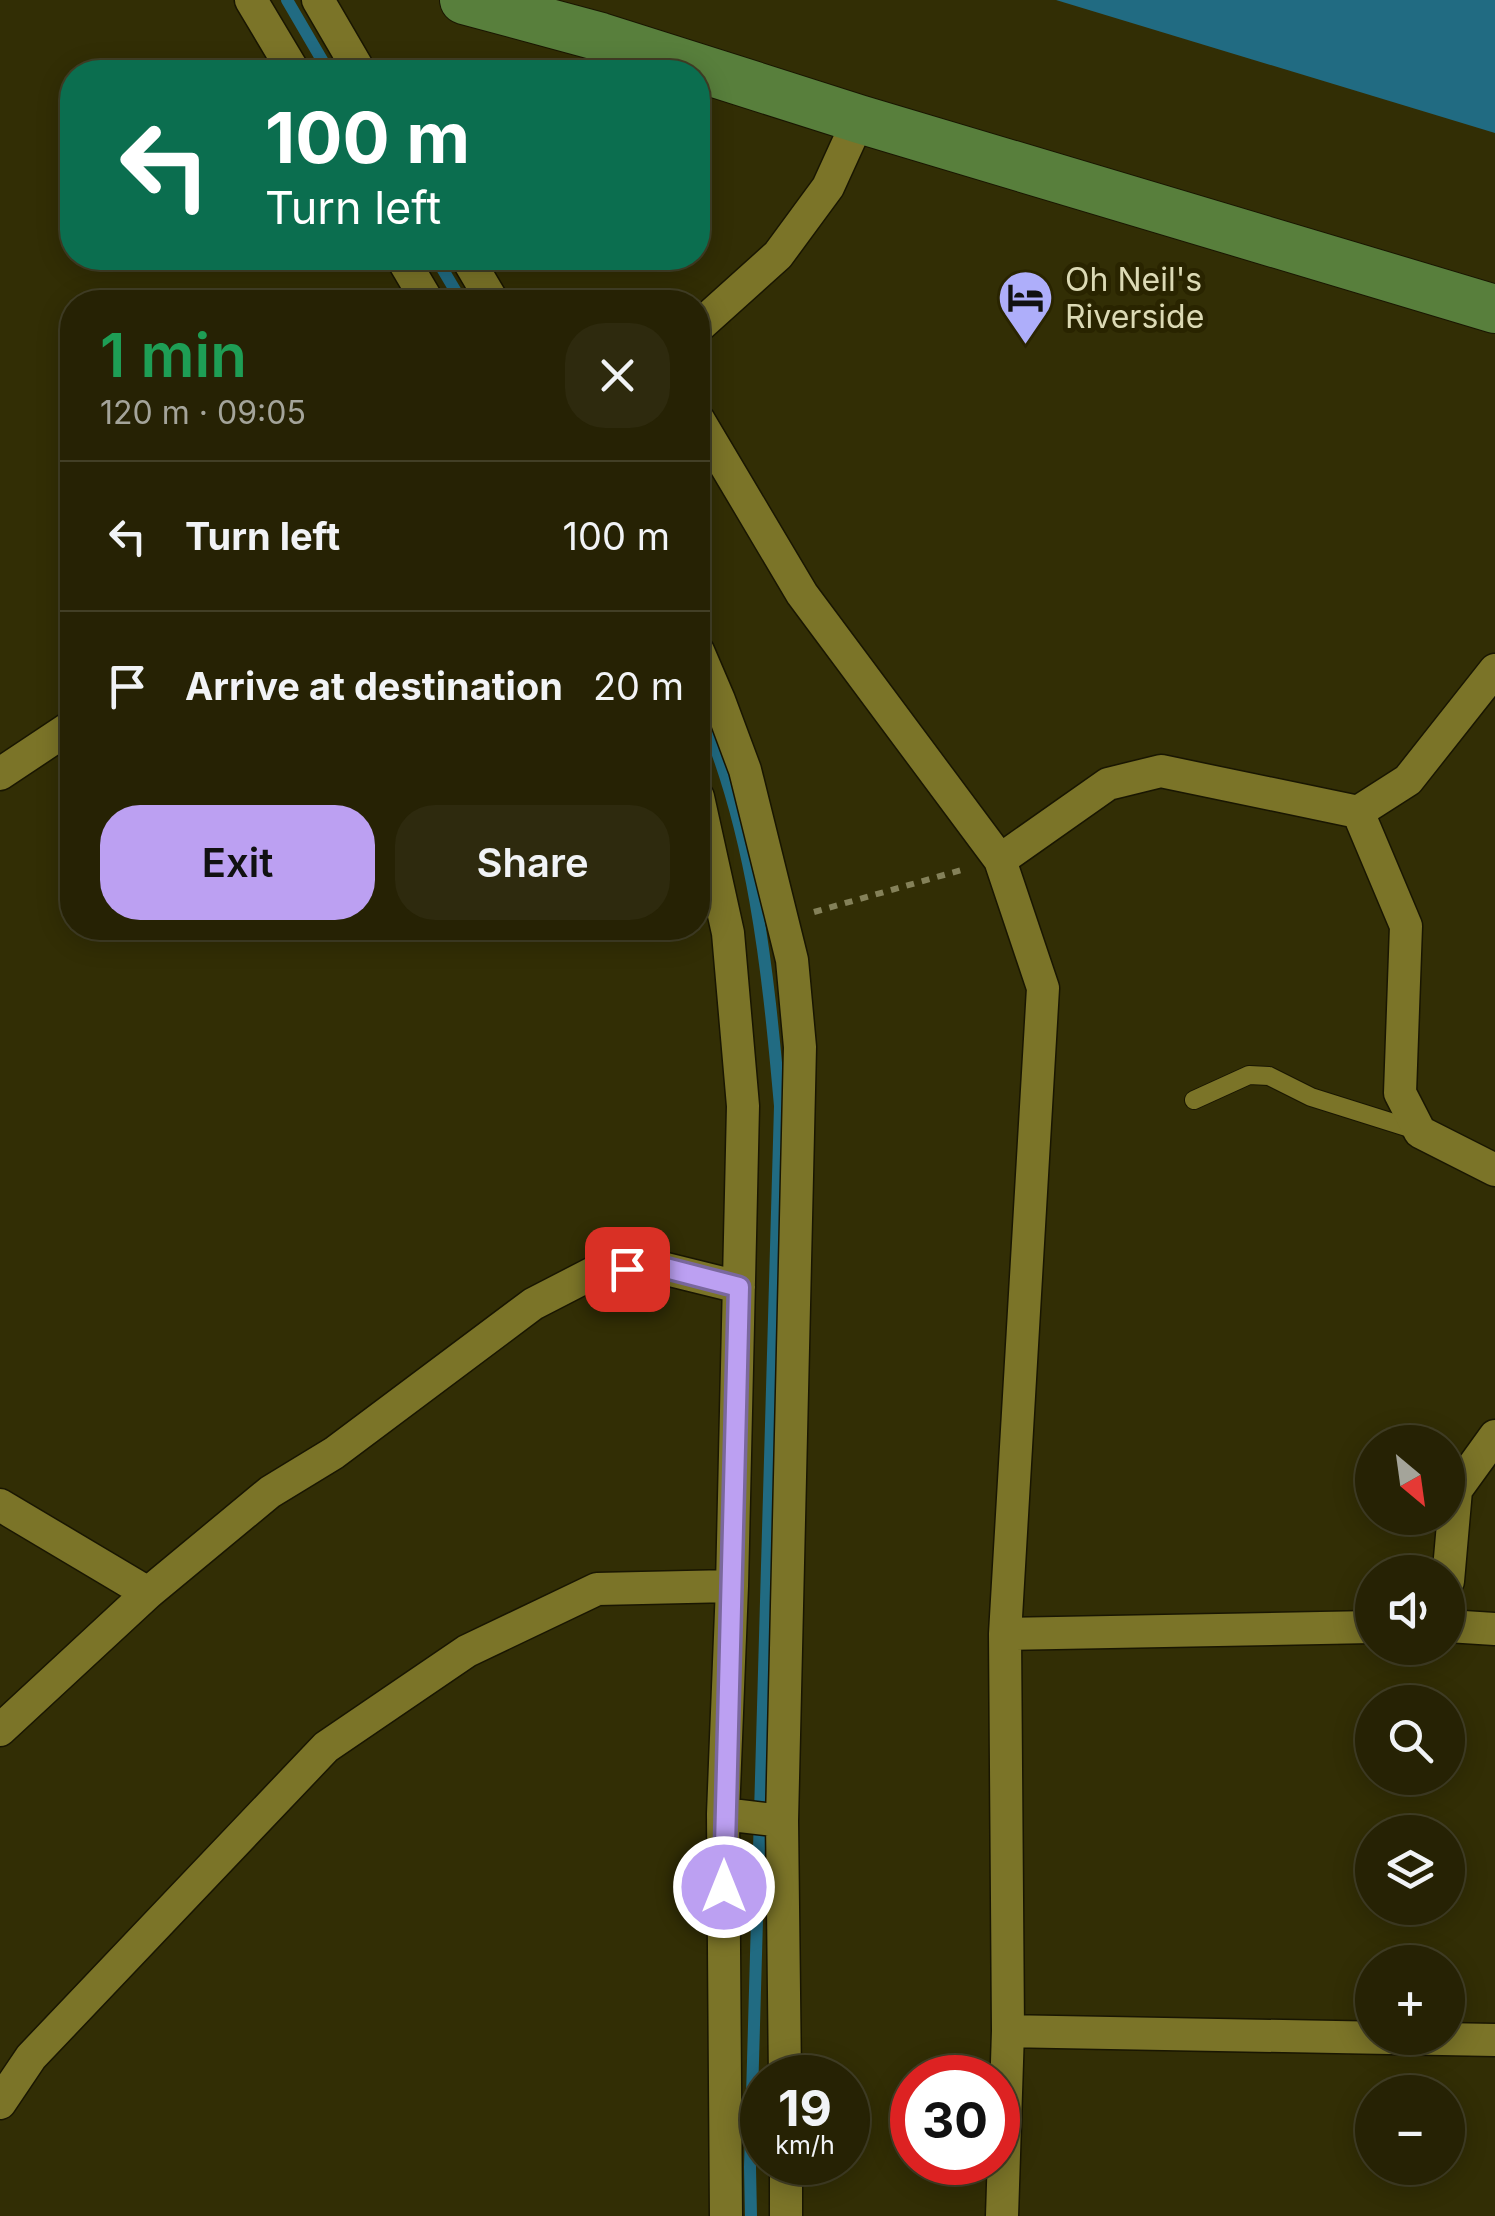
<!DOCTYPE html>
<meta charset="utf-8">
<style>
:root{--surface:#262204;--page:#2e2a0e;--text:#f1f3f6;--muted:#a4a49a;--line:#423f26;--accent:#bca0f2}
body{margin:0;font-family:Inter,sans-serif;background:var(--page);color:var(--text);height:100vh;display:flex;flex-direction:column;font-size:38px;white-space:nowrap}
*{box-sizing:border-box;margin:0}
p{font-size:32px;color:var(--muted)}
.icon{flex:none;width:55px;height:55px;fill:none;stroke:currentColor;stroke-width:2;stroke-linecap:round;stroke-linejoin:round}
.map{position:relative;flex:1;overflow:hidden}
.drawer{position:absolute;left:60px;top:290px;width:650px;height:650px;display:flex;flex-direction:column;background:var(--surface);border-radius:40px;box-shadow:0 5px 25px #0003,0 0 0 2px var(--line)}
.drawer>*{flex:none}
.banner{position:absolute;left:60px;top:60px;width:650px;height:210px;border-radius:40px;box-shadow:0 5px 25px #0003,0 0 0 2px var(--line);background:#0b6e4f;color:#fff;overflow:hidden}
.needle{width:65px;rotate:151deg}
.tools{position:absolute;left:1355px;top:1425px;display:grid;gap:20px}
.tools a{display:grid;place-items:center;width:110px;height:110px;border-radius:50%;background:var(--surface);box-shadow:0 5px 25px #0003,0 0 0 2px var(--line);font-size:50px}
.speed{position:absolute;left:740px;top:2055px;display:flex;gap:20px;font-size:50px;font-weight:700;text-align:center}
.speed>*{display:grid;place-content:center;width:130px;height:130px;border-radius:50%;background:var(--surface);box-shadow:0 5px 25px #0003,0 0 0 2px var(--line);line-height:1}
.speed small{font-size:25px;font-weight:400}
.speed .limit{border:15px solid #d22;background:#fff;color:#111}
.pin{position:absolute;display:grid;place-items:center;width:85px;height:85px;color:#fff;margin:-42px;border-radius:20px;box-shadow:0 5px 15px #0006}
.me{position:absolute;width:110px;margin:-55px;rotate:0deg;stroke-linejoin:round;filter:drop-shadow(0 0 8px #0008)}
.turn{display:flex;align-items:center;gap:35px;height:210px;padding:0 40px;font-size:45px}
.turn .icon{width:130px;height:130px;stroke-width:2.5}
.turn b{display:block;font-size:70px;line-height:85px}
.round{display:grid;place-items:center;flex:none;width:105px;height:105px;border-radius:40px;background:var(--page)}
.headline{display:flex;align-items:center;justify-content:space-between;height:170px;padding:0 40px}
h1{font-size:60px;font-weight:600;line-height:75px;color:#1e9e55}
.button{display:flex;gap:20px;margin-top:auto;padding:20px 40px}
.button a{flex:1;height:115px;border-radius:40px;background:var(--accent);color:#111;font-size:40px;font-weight:600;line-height:115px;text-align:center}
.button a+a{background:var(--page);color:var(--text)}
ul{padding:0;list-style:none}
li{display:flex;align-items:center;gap:30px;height:150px;padding:0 40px;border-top:2px solid var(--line)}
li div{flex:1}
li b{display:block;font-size:38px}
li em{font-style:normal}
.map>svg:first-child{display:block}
</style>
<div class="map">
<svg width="1495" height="2216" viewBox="0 0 1495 2216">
<rect width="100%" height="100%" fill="#322e05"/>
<!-- water -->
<path fill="#216b82" d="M 1056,0 L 1495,0 L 1495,133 Z"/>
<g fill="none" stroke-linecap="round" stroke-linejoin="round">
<!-- stream -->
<path stroke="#216b82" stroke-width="12" d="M 287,0 L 329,72
M 436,258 L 462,302
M 698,704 C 754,830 768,971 780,1106 L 750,2167 L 751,2216"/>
<defs>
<path id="lane" d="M 1194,1100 L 1249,1075 L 1269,1076 L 1311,1097 L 1419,1131"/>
<path id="street" d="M 251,0 L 294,72
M 318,0 L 360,72
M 402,258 L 428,302
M 467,258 L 493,302
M 698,327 L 778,255 L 828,187 L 859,119
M 698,419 L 802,594 L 1000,860 L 1043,988 L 1005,1634 L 1008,2031 L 1002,2216
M 698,651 L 719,700 L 745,770 L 792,960 L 800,1047 L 782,1821 L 785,2078
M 0,774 L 72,726
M 698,797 L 728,933 L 743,1106 L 732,1586 L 723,1814 L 726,2216
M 1358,812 L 1408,780 L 1495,670
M 1000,860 L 1108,784 L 1161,771 L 1358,812 L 1406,926 L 1400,1093 L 1420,1132 L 1495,1170
M 0,1505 L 148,1593
M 1448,1581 L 1456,1490 L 1495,1436
M 1448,1626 L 1495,1629
M 1005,1634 L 1372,1627
M 0,1730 L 148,1593 L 270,1492 L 334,1453 L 533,1304 L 597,1271 L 658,1267 L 739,1287
M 723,1814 L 782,1821
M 1008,2031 L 1495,2040
M 0,2103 L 31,2057 L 326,1747 L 467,1651 L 597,1589 L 732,1586
M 786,2162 L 786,2216"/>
<path id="secondary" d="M 464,0 L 601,37 L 859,119 L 1495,309"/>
</defs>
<!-- lane casing -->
<use href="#lane" stroke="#191602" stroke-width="20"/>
<!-- street casing -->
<use href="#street" stroke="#191602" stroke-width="35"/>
<!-- secondary casing -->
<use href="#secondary" stroke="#191602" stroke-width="50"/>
<!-- path -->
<path stroke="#848159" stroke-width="6" stroke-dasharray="8 8" stroke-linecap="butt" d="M 814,912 L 965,869"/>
<!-- lane -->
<use href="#lane" stroke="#7b7428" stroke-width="18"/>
<!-- street -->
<use href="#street" stroke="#7b7428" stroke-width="32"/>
<!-- secondary -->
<use href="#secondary" stroke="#587f3c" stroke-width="48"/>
</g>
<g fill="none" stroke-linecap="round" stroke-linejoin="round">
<defs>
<path id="route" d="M 627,1269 L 658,1266 L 739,1287 L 724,1887"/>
</defs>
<!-- route casing -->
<use href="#route" stroke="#7a689d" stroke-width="25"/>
<!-- route -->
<use href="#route" stroke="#bca0f2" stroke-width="18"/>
</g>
<!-- icons -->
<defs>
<symbol id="hotel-pin" viewBox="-11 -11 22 30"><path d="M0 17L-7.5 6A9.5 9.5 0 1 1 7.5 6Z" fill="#aeaefa" stroke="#292400"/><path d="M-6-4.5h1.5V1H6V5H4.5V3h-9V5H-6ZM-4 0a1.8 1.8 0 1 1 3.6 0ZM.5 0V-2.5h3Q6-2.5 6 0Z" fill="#111"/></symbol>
</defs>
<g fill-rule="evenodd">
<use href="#hotel-pin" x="994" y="266" width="63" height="86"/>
</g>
<g text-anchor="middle" stroke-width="10" stroke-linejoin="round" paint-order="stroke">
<!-- poi labels -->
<g font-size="32" fill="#dcdab5" stroke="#292400" text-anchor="start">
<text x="1065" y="291">Oh Neil's<tspan x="1065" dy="37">Riverside</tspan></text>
</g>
</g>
</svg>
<div class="tools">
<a><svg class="needle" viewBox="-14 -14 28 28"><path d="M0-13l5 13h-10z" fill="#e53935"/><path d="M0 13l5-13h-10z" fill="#a4a49a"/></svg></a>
<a><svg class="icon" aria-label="sound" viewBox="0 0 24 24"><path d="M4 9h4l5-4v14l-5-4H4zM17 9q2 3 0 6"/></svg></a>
<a><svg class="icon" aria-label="search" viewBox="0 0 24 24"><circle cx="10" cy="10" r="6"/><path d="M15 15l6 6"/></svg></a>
<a><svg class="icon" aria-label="layers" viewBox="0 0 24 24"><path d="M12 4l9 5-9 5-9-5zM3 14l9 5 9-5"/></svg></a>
<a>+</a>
<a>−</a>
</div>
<div class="speed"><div>19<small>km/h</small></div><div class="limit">30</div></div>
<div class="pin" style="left:627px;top:1269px;background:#d93025"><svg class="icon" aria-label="arrive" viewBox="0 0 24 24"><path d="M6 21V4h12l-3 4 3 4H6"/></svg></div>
<svg class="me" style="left:724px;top:1887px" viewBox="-20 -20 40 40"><circle r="17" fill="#bca0f2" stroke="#fff" stroke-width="3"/><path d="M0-11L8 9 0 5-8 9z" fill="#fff"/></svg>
<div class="banner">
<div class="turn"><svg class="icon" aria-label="left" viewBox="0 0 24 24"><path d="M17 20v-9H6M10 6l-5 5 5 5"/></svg><div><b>100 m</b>Turn left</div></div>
</div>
<section class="drawer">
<div class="headline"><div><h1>1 min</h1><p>120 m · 09:05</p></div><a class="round"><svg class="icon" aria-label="close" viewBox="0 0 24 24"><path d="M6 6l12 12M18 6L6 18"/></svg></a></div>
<ul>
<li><svg class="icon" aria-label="left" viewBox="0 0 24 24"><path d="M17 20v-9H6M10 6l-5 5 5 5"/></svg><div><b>Turn left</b></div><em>100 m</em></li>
<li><svg class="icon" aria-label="arrive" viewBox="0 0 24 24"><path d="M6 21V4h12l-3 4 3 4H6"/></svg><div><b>Arrive at destination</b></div><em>20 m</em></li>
</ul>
<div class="button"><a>Exit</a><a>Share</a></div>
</section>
</div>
